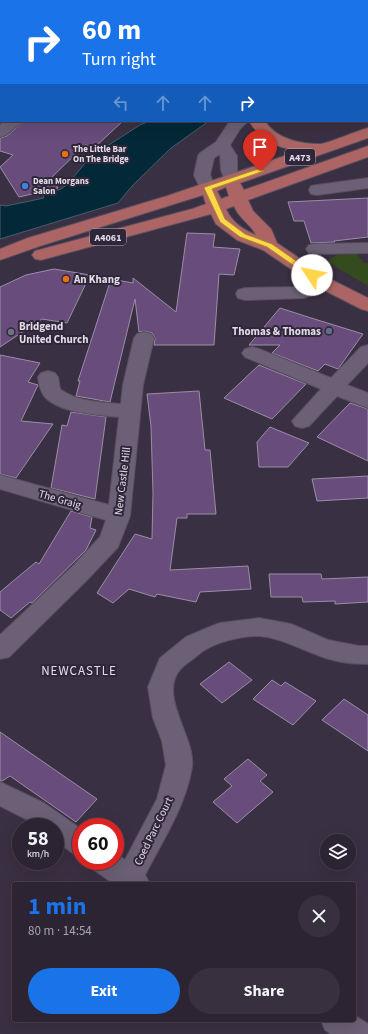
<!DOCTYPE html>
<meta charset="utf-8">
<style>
:root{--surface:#2c2432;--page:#38303e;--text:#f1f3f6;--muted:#a6a4ac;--line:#48414d;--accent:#1a73e8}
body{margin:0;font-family:"Source Sans 3",sans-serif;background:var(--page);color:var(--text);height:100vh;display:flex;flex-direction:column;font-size:15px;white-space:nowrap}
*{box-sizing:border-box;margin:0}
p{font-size:13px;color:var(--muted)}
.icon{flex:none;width:22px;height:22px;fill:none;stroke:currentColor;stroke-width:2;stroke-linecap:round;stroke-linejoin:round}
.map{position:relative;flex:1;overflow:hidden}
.panel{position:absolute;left:12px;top:882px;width:344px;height:140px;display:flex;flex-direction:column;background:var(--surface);border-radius:4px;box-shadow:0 4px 16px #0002,0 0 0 1px var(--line)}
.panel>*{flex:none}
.hud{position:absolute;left:0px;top:0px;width:368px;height:122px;box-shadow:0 4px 16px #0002,0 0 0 1px var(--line);background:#1a73e8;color:#fff;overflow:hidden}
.tools{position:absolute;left:320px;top:834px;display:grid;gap:8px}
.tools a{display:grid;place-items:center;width:36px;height:36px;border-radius:50%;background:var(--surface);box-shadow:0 4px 16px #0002,0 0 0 1px var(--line);font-size:20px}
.speed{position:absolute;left:12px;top:818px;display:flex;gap:8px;font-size:20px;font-weight:700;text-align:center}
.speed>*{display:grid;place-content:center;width:52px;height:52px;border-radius:50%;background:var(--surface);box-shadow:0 4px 16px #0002,0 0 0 1px var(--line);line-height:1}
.speed small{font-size:10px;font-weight:400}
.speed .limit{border:6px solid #d22;background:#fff;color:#111}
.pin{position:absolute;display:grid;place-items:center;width:34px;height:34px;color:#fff;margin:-41px -17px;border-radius:50% 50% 50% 0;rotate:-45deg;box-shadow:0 0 4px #0007}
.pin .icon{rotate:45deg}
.me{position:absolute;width:44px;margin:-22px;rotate:304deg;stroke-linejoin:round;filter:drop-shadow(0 0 3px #0008)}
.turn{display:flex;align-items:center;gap:14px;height:84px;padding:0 16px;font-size:18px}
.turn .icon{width:52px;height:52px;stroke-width:2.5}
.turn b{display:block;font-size:28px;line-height:34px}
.lanes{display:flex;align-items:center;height:38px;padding:0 16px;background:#0003;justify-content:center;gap:20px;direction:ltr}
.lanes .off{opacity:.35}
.round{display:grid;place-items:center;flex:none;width:42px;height:42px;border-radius:21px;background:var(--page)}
.headline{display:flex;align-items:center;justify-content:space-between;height:68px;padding:0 16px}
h1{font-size:24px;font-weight:700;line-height:30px;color:var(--accent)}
.primary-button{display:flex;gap:8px;margin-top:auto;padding:8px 16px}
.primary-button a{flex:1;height:46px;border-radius:24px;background:var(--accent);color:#fff;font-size:16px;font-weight:700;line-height:46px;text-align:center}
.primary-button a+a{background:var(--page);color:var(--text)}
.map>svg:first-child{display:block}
</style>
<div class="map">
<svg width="368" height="1034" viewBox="0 0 368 1034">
<rect width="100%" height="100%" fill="#3a3043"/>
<!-- green -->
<path fill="#344b1e" d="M 354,251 L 364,263 L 368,263 L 368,286 L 326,261 L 343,252 Z"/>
<!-- water -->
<path fill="#032837" stroke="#465e6c" d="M 150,121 L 209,121 L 171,148 L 133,185 L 118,203 L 0,239 L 0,205 L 6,206 L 44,198 L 43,195 L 61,189 L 68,184 L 90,157 L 140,125 Z"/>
<!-- building -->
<path fill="#674c7c" stroke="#9a8ea4" d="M 24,121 L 123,121 L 95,147 L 85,145 L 51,178 L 58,188 L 19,197 L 0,167 L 13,155 L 0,151 L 0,138 L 7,136 Z
M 368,198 L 368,237 L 334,241 L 335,242 L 311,243 L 304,221 L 294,221 L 288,202 Z
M 187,233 L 215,234 L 213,247 L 240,249 L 234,275 L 219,274 L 214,345 L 154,345 L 155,338 L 152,333 L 144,331 L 139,332 L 135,299 L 110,402 L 76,396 L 80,381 L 78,381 L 111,279 L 133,283 L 133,278 L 176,312 Z
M 54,269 L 90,275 L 67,323 L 42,319 L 0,347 L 0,287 L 26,275 Z
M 280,308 L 308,317 L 363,334 L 338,369 L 325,364 L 318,371 L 272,353 L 280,345 L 249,345 Z
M 0,355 L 40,363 L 28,382 L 38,385 L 21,421 L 53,424 L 16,478 L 0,474 Z
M 259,365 L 306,384 L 272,419 L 224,398 Z
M 199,391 L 205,450 L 210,450 L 216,514 L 187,514 L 187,518 L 177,518 L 170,570 L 248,566 L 251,589 L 200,592 L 196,602 L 157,594 L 155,597 L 129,589 L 113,603 L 97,593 L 135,534 L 152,539 L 153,493 L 151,426 L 147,394 Z
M 350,403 L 368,409 L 368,461 L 317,437 Z
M 71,412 L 106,417 L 95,499 L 51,488 L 62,425 L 67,426 Z
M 270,427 L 309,443 L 288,467 L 259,467 L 257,442 Z
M 368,476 L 368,498 L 317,501 L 312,479 Z
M 71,511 L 92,517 L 90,528 L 96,530 L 86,550 L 32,603 L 30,602 L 11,618 L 0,610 L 0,592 L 36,562 L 39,564 Z
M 269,574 L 321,574 L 322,579 L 368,577 L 368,602 L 335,604 L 335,601 L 303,602 L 302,597 L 271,597 Z
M 229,662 L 252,680 L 222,703 L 200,684 Z
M 272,680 L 281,686 L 285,682 L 316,701 L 293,725 L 253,699 Z
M 344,699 L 368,715 L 368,751 L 322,720 Z
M 0,732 L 97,799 L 76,822 L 10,776 L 2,781 L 0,781 Z
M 248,759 L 267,775 L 260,781 L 273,792 L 237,823 L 213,802 L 232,786 L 224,779 Z"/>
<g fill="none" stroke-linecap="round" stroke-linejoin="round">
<defs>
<path id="minor" d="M 21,0 L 35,0 L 35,1 L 21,1 Z
M 157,0 L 171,0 L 172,1 L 158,1 Z
M 367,21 L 368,21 L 368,29 L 367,29 Z
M 0,65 L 1,65 L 1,73 L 0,73 Z
M 0,96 L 1,96 L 1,106 L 0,106 Z
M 5,121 L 23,121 L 6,135 L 0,137 L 0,125 Z
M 230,121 L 248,121 L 240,129 L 230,145 L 237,156 L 237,170 L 240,180 L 238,184 L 232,185 L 226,184 L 221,170 L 220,154 L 214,158 L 210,175 L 216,188 L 214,192 L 208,193 L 202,192 L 194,175 L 198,156 L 200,153 L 216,142 Z
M 368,178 L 368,188 L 317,195 L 311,194 L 309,190 L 311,186 L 317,185 Z
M 368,243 L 368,253 L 315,254 L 309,253 L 306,249 L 309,245 L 315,244 Z
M 322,277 L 328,278 L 331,282 C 326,290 313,295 304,298 L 245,300 L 238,298 L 236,294 L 238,290 L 245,288 L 300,287 L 316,278 Z
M 144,332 L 151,334 L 154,338 L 143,385 L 130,516 L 118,547 L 89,578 L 9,657 L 0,659 L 0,635 L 73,566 L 100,537 L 106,520 L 0,489 L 0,475 L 109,505 L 119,417 C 99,415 59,413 45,397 C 40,391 39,384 38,377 L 41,373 L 48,371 L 55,373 L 58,377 L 60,389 C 77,402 100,402 121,404 L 123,385 L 134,338 L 137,334 Z
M 368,345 L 368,363 L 347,385 L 368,393 L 368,408 L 337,396 L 309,426 L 302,428 L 295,426 L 292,421 L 321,389 L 245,357 L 242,353 L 245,349 L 252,347 L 259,349 L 331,378 L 361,347 Z
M 259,618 L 291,624 L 328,640 L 359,646 L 368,646 L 368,664 C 351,664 330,661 315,654 C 296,647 280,638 260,636 C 242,635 211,643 198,655 C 192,660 183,665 179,671 C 159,698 196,738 192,767 C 186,805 163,840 145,875 L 150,884 L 114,884 L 94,870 L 90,861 L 115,861 L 115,853 L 125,860 L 157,799 L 166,765 L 162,741 L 153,718 L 148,687 L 160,658 L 186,637 L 212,626 L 220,623 Z
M 0,782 L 44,803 L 81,829 L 81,856 L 71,852 L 55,840 L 55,827 L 37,827 L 26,819 L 0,806 Z
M 354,1015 L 368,1024 L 368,1034 L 331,1034 L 325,1030 L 321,1020 L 354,1020 Z"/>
<path id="major" d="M 249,121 L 265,121 C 276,139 300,144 320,144 C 330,143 356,131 368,128 L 368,138 L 240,183 L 244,190 L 368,146 L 368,157 L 248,200 L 253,211 L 271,229 L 277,243 L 328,278 L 368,298 L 368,311 L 361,309 L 316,286 L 263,250 L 237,240 L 216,224 L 211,214 L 41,260 L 35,259 L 32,255 L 35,251 L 192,209 L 206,204 L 203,195 L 40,246 L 0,260 L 0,249 L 28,238 L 167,196 L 299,151 C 276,147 262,142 249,121 ZM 226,187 L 229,196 L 221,199 L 217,191 ZM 234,206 C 239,219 251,224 256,235 C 243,230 231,221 226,209 Z"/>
</defs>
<!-- minor casing -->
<use href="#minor" stroke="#584f5e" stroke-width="2"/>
<!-- major casing -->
<use href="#major" stroke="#584f5e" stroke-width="2"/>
<!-- minor -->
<use href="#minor" fill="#6b6075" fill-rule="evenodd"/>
<!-- major -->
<use href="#major" fill="#ac6564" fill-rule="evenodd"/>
</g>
<!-- route -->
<path fill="#ffd54a" stroke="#a68a30" d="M 258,169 L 264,171 L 212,189 L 225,219 L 245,234 L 272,244 L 315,274 L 315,277 L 310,277 L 267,247 L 240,237 L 220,222 L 204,188 L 205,187 Z"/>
<!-- markers -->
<g fill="#e8710a" stroke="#302639" stroke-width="1.5">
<circle cx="65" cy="154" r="4"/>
<circle cx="66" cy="279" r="4"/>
</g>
<circle fill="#3f7fe0" stroke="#302639" stroke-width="1.5" cx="25" cy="186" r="4"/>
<circle fill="#5c6f8a" stroke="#302639" stroke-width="1.5" cx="329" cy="331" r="4"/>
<circle fill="#6b7280" stroke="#302639" stroke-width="1.5" cx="11" cy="332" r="4"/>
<g text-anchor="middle" stroke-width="4" stroke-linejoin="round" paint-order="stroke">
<!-- far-poi labels -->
<g font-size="9" font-weight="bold" fill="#e2dce8" stroke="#302639" text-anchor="start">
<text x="73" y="152">The Little Bar<tspan x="73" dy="10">On The Bridge</tspan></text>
<text x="33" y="184">Dean Morgans<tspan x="33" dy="10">Salon</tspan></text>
</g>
<!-- shield labels -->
<g fill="#302639" stroke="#ada5b4" stroke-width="1">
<rect x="285" y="149" width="30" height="16" rx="3"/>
<rect x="90" y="229" width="36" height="16" rx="3"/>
</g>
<g font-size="10" font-weight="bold" fill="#e2dce8">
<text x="300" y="161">A473</text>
<text x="108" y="241">A4061</text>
</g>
<!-- poi labels -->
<g font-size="11" font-weight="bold" fill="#e2dce8" stroke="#302639" text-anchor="start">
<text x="74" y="283">An Khang</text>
<text x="19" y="330">Bridgend<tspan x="19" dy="13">United Church</tspan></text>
<text x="321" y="335" text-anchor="end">Thomas &amp; Thomas</text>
</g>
<!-- street labels -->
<g font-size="11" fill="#e2dce8" stroke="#302639">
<text transform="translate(122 481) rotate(-83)" y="4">New Castle Hill</text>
<text transform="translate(60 499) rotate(16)" y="4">The Graig</text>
<text transform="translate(153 831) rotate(-64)" y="4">Coed Parc Court</text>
</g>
<!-- quarter labels -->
<g font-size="13" letter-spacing="1" fill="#e2dce8" stroke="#302639">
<text x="79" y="675">NEWCASTLE</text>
</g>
</g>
</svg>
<div class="tools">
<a><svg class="icon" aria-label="layers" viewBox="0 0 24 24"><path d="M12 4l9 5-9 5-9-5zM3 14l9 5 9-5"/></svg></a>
</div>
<div class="speed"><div>58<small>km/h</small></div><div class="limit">60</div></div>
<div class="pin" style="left:260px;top:171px;background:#d93025"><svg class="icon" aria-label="arrive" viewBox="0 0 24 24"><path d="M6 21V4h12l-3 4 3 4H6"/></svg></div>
<svg class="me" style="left:312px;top:275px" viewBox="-20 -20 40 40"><circle r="19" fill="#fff"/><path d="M0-13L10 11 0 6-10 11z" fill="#ffd54a"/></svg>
<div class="hud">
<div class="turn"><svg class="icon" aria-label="right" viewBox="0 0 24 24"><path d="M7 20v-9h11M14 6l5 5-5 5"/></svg><div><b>60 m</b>Turn right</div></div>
<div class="lanes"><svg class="icon off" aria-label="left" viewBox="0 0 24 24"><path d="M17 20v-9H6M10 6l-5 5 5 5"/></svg><svg class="icon off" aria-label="ahead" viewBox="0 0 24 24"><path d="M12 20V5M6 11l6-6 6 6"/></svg><svg class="icon off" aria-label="ahead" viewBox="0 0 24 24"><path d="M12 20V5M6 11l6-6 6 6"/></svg><svg class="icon" aria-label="right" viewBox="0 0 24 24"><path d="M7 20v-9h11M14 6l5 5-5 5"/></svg></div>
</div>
<section class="panel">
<div class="headline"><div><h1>1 min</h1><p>80 m · 14:54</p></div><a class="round"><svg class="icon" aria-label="close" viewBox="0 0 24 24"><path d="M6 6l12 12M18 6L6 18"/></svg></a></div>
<div class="primary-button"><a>Exit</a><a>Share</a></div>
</section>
</div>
